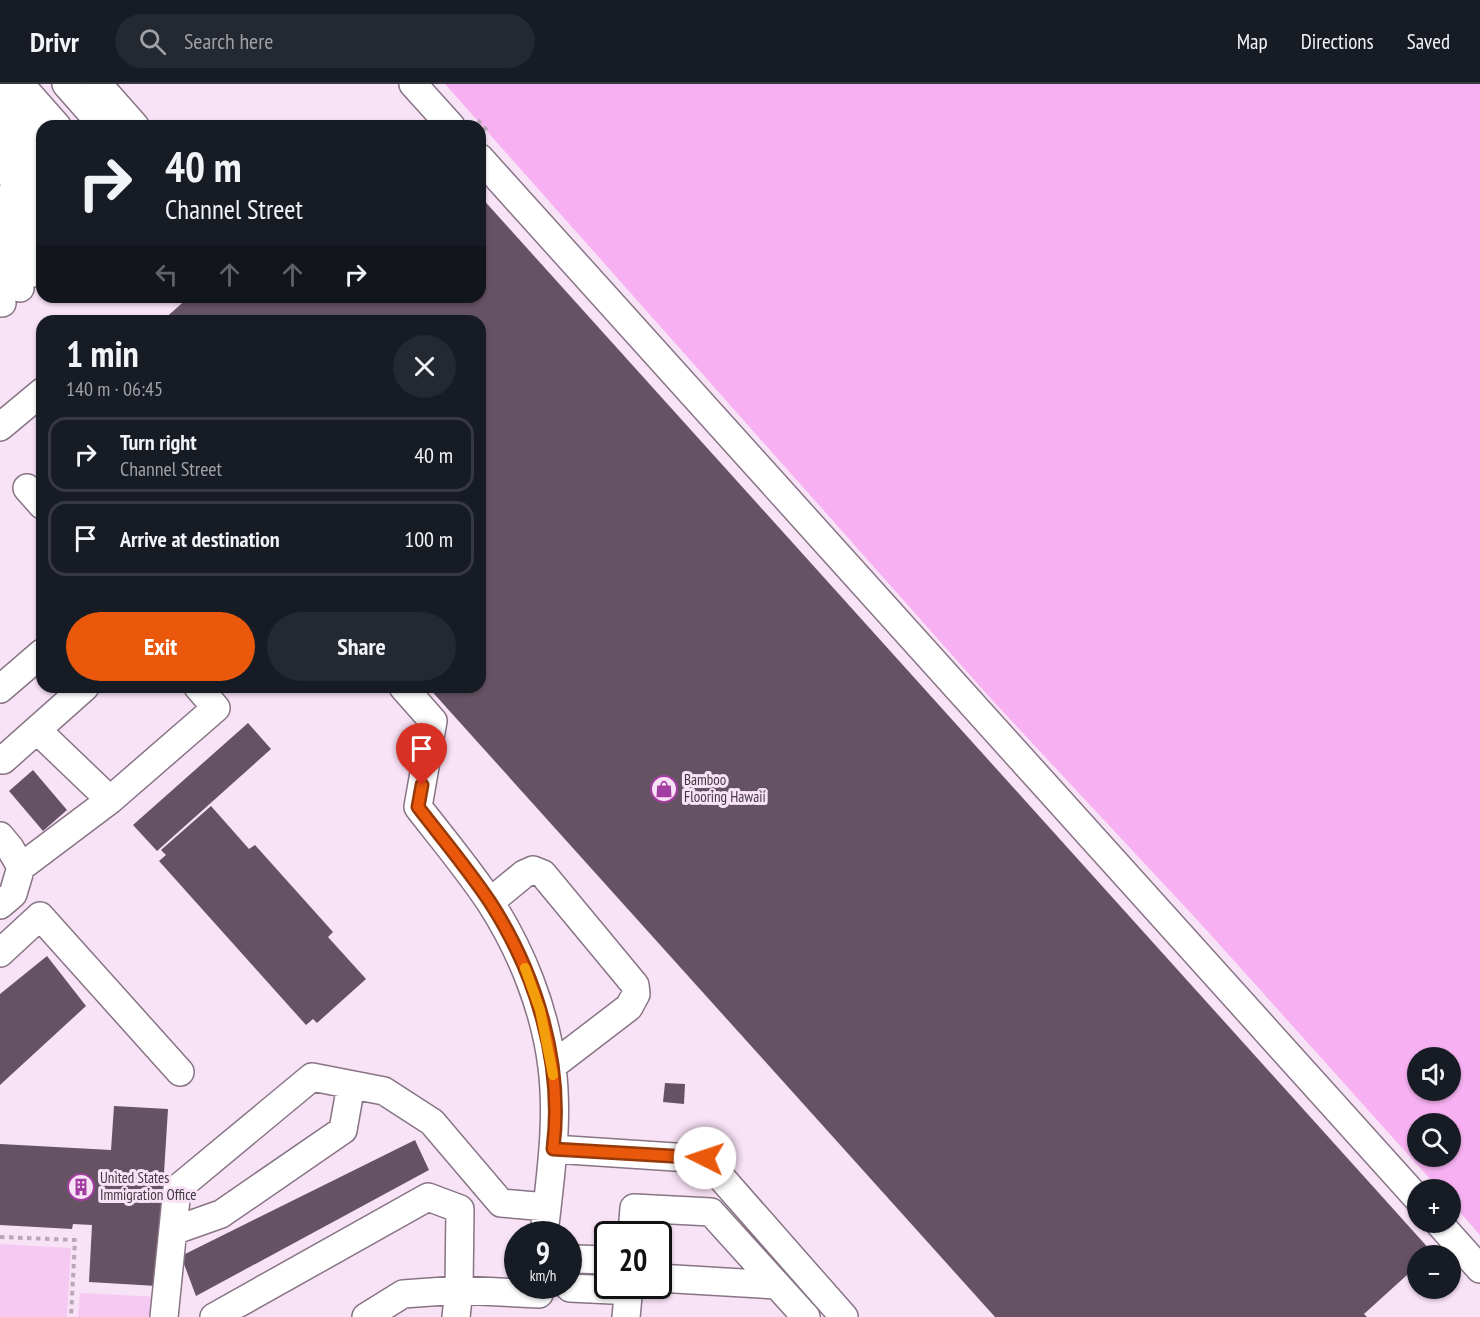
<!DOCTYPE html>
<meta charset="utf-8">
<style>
:root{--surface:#171b24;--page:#242831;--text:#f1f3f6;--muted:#9ea1a6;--line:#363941;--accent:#ea580c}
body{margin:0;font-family:"PT Sans Narrow",sans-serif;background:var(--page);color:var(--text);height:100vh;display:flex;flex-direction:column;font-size:22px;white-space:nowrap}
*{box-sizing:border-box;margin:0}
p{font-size:20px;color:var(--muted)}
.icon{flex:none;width:33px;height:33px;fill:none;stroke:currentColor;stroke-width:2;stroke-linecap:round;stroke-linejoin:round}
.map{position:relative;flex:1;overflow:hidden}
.sheet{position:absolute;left:36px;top:231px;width:450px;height:378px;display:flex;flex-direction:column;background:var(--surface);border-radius:18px;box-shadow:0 2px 4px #0004}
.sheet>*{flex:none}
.guide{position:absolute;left:36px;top:36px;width:450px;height:183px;border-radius:18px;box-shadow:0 2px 4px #0004;background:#171b24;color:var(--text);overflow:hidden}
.tools{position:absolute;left:1407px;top:963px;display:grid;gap:12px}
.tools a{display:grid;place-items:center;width:54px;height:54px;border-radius:50%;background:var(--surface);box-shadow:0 2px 4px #0004;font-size:30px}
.speed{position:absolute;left:504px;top:1137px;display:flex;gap:12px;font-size:30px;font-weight:700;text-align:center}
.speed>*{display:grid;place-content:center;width:78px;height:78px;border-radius:50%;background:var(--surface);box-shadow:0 2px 4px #0004;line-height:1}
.speed small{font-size:15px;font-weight:400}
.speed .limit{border:3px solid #111;border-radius:9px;background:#fff;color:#111}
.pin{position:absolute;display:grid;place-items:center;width:51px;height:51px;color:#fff;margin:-62px -26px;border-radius:50% 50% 50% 0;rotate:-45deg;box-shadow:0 0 6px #0007}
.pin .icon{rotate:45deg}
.me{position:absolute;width:66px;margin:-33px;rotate:274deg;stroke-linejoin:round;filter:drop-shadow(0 0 4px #0008)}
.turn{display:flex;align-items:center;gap:21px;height:126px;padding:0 30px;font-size:27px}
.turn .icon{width:78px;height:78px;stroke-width:2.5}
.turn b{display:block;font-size:42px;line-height:51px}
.lanes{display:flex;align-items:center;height:57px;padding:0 30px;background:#0003;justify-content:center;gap:30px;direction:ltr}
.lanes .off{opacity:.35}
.round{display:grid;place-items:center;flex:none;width:63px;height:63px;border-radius:32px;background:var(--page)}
.summary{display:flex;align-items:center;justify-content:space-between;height:102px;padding:0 30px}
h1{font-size:36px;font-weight:700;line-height:45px}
.cta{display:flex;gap:12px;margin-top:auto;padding:12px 30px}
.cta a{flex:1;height:69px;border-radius:36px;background:var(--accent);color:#fff;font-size:24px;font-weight:700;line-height:69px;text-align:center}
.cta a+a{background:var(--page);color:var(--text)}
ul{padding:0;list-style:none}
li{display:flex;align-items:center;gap:18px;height:75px;margin:0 12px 9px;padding:0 18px;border:3px solid var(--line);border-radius:18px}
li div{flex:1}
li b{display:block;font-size:22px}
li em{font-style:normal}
header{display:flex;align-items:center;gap:36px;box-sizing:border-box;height:84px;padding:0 30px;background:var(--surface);border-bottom:2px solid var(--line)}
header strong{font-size:28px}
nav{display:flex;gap:33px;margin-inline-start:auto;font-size:21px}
.search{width:420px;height:54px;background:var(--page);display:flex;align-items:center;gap:15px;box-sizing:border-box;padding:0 21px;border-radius:33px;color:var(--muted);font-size:22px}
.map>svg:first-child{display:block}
</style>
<header>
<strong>Drivr</strong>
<div class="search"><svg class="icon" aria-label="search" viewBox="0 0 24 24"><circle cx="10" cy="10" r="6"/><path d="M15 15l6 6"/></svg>Search here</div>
<nav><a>Map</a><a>Directions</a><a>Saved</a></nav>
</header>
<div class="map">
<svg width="1480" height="1233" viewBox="0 0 1480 1233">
<rect width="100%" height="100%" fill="#f8e2f6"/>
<!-- green -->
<path fill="#f6c9f2" d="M 0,1160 L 71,1164 L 67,1233 L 0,1233 Z
M 80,1209 L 159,1213 L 156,1233 L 78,1233 Z"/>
<!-- water -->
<path fill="#f7b1f2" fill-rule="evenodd" d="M 445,0 L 1480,0 L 1480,1151 L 1451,1118 L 1450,1106 L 1439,1105 L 1201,840 L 993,617 ZM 1418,974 L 1450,974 L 1450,1006 L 1418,1006 ZM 1418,1040 L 1450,1040 L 1450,1072 L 1418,1072 Z"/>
<!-- building -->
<path fill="#655363" d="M 480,112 L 1432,1168 L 1428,1172 L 1418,1172 L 1418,1181 L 1364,1230 L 1367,1233 L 995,1233 L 428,603 L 480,603 L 480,237 L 162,237 L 189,213 L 480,213 Z
M 248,639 L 271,665 L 157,767 L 133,741 Z
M 33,686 L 67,726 L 43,747 L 9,707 Z
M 211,722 L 249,765 L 255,761 L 333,848 L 328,853 L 366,895 L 317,939 L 313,935 L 306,941 L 159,777 L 166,771 L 161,766 Z
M 47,872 L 86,922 L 0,1001 L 0,910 Z
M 665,999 L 685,1000 L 684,1020 L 663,1018 Z
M 114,1022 L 168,1025 L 157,1202 L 89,1198 L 92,1141 L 73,1140 L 72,1145 L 0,1141 L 0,1060 L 111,1066 Z
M 415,1056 L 429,1086 L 196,1212 L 181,1172 Z"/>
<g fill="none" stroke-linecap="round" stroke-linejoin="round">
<defs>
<path id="minor" d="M 20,0 L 57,42
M 66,0 L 103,42
M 98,0 L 135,42
M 413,0 L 451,42
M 0,12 L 42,59
M 0,46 L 42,93
M 480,74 L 1418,1115
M 0,80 L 42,127
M 0,115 L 42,162
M 0,148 L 36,189
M 0,182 L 20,204
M 0,216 L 2,219
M 0,343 L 42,308
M 27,404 L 42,421
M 403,603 L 433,637 L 418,723 C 442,754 468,785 490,818 C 521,866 545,925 552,983 C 559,1038 550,1095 544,1150
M 0,605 L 42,569
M 37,646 L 110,716
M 3,676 L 85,603
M 0,752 L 10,764 L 21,783
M 490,818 L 524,790 L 533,786 L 543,790 L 635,901 L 636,910 L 629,923 L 552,982
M 0,821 L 13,810 L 21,783 L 110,716 L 216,624 L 198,603
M 0,869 L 40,832 L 180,988
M 553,1065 L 705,1075 L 844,1233
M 1438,1138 L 1480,1185
M 173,1147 L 221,1130 L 343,1046 L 351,1001
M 632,1150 L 634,1124 L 711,1128 L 806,1233
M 568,1180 L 575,1175 L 608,1176
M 658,1194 L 777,1201
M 568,1202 L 570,1204 L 612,1206 L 618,1202
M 164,1233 L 177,1105 L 312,993 L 384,1007 L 432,1038 L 501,1119 L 547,1123
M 214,1233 L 428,1113 L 460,1125 L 459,1206 L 456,1233
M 366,1233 L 403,1210 L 459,1206 L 539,1210
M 626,1233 L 629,1202"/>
</defs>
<!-- minor casing -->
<use href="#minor" stroke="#877485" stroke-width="30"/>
<!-- path -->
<path stroke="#b8a7b7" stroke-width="4" stroke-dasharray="4.5 4.5" stroke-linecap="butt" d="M 478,36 L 489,49
M 0,1153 L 75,1156 L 71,1233"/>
<!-- minor -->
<use href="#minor" stroke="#fff" stroke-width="27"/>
</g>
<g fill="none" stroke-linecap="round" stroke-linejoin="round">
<defs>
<path id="route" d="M 422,701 L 418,723 C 442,754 468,785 490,818 C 536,889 564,980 553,1065 L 705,1074"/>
</defs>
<!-- route casing -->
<use href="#route" stroke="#983908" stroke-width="15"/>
<!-- route -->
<use href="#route" stroke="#ea580c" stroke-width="10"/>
<!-- slow -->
<path stroke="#f59e0b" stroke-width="10" d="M 525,884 L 540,926 L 553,991"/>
</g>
<!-- icons -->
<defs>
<symbol id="shop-ring" viewBox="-11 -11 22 22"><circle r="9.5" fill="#f8e2f6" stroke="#a43da1" stroke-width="1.5"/><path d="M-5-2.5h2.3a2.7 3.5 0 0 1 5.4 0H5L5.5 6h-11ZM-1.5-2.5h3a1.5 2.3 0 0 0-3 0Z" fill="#a43da1"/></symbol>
<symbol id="building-ring" viewBox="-11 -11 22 22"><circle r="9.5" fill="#f8e2f6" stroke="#a43da1" stroke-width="1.5"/><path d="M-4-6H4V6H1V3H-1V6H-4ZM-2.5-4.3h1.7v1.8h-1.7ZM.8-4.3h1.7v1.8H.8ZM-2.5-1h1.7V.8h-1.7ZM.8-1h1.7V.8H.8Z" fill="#a43da1"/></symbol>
</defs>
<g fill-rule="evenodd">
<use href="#shop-ring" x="649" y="690" width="30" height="30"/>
<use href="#building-ring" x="66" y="1088" width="30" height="30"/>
</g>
<g text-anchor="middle" stroke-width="6" stroke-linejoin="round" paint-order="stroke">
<!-- poi labels -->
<g font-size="15" fill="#413940" stroke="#f8e2f6" text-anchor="start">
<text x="684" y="701">Bamboo<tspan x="684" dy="17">Flooring Hawaii</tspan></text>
<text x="100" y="1099">United States<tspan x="100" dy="17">Immigration Office</tspan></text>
</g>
</g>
</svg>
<div class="tools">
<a><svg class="icon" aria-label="sound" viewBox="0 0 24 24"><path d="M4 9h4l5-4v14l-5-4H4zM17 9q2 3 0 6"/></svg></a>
<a><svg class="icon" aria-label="search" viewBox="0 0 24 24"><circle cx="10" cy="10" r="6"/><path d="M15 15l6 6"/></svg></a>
<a>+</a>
<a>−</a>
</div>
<div class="speed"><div>9<small>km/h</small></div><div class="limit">20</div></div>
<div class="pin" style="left:422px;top:701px;background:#d93025"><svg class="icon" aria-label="arrive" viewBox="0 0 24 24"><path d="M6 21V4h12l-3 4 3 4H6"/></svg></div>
<svg class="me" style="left:705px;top:1074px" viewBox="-20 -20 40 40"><circle r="19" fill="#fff"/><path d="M0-13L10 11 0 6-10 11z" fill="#ea580c"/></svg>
<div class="guide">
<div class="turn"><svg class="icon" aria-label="right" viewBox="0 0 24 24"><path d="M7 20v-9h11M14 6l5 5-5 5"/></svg><div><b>40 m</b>Channel Street</div></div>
<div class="lanes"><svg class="icon off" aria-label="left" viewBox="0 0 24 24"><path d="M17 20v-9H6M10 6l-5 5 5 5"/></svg><svg class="icon off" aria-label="ahead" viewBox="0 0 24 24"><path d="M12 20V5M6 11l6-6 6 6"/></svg><svg class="icon off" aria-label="ahead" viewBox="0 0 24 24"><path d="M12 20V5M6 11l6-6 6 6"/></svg><svg class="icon" aria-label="right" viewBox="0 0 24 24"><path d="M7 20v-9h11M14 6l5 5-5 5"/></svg></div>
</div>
<section class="sheet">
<div class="summary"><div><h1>1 min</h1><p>140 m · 06:45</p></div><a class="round"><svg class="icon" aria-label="close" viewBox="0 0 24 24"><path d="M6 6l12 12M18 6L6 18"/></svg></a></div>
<ul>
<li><svg class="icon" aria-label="right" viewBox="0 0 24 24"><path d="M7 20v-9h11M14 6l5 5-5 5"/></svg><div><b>Turn right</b><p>Channel Street</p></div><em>40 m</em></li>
<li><svg class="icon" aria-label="arrive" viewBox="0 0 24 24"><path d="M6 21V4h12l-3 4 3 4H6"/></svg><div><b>Arrive at destination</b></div><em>100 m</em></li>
</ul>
<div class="cta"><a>Exit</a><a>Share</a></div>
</section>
</div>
